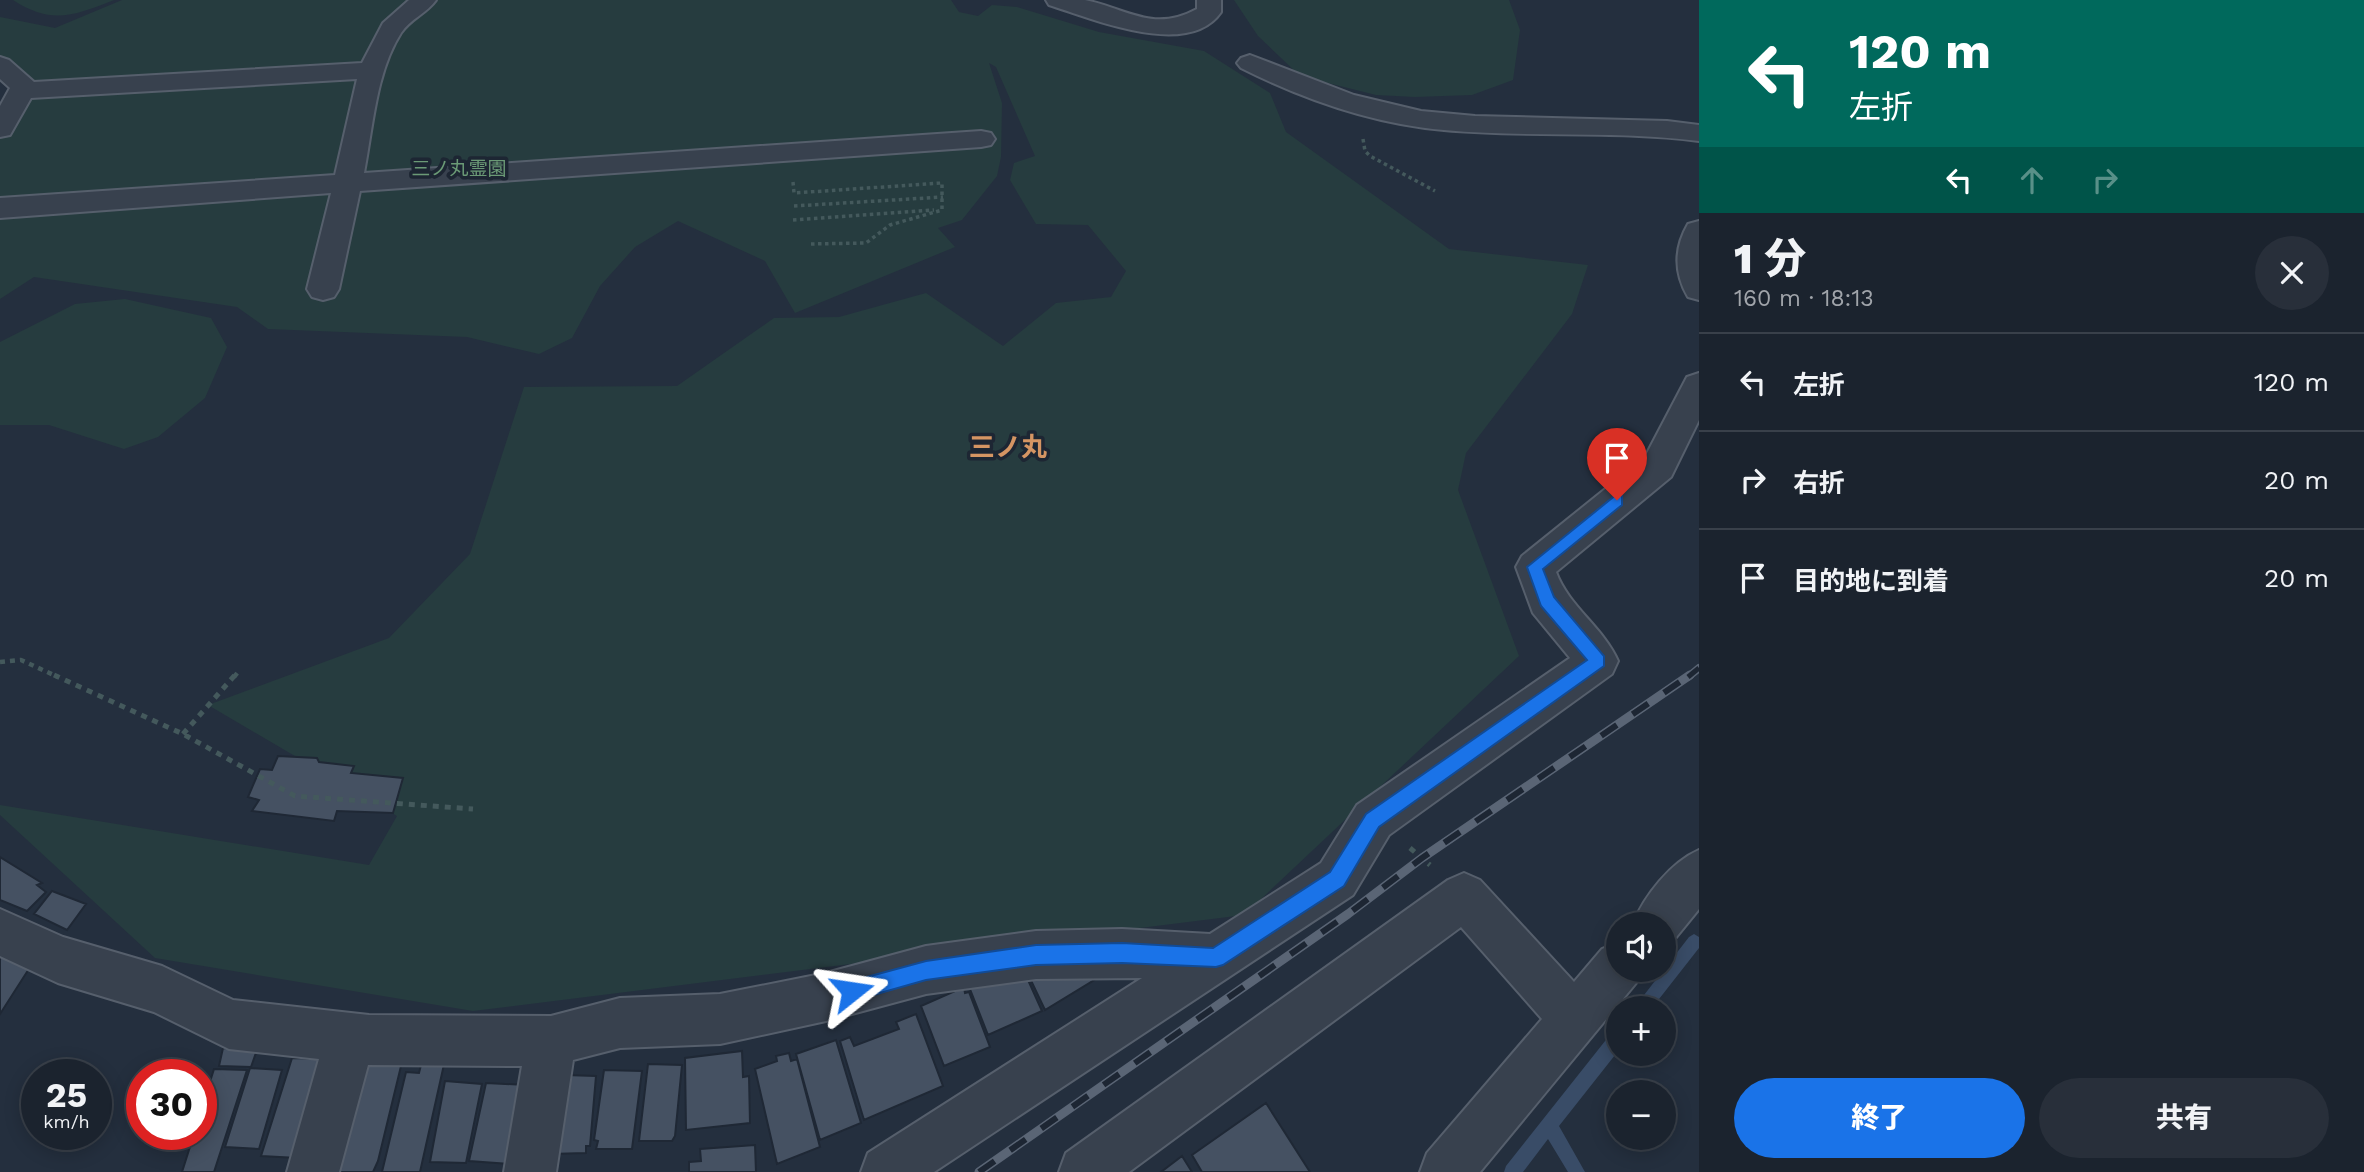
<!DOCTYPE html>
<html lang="ja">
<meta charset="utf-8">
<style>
:root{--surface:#1b232e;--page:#282f3a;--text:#f1f3f6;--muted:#a0a4aa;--line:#39404a;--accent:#1a73e8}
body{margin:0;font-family:"Work Sans","Noto Sans JP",sans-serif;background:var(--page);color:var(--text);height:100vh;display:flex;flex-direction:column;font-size:26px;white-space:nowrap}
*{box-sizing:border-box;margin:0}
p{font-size:23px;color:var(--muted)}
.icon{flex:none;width:38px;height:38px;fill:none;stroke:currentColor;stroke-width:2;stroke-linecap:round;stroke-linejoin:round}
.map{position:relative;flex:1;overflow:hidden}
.panel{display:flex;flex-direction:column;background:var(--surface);width:665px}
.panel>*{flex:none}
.top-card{background:#00695c;color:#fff;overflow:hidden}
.buttons{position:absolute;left:1606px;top:912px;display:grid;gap:14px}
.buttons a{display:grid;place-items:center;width:70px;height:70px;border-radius:50%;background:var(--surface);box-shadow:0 4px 18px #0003,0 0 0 2px var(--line);font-size:35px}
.speed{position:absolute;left:21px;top:1059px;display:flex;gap:14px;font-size:35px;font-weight:700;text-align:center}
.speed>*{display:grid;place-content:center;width:91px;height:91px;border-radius:50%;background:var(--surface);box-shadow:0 4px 18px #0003,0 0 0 2px var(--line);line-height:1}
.speed small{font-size:18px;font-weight:400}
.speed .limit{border:10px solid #d22;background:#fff;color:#111}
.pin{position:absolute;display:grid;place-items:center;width:60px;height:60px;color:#fff;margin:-72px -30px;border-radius:50% 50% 50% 0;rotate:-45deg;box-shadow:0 0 7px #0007}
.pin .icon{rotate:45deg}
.me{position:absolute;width:77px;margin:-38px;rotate:75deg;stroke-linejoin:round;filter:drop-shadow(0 0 5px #0008)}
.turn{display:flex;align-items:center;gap:24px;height:147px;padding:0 35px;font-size:32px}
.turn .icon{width:91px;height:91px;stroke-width:2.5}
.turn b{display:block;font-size:49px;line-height:60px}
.lanes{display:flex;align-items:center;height:66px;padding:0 35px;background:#0003;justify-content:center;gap:35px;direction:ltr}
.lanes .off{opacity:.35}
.round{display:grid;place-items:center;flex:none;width:74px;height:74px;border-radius:37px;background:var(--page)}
.overview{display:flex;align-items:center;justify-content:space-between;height:119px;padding:0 35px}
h1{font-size:42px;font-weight:800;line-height:52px}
.action{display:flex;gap:14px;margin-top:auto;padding:14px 35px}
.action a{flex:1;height:80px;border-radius:42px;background:var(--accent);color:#fff;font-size:28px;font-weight:800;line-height:80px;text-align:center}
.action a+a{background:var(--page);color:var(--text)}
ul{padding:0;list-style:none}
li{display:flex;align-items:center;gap:21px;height:98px;padding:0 35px;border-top:2px solid var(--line)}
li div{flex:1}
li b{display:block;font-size:26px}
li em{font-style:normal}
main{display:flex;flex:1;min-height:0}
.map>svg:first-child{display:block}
</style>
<main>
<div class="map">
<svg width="1699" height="1172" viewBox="0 0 1699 1172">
<rect width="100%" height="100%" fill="#242f3e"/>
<!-- green -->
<path fill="#263c3f" d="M 13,0 L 114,0 C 73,16 52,25 13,0 Z
M 122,0 L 951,0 L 959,12 L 978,16 L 992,5 L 1017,7 L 1099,32 L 1204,51 L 1270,93 L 1286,132 L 1449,249 L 1588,265 L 1572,314 L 1466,453 L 1458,490 L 1519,656 L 1244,915 L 473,1011 L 155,958 L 0,815 L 0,805 L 369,865 L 397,816 L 208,705 L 389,638 L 470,554 L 524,387 L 677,386 L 774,318 L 839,317 L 926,293 L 1003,346 L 1056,303 L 1111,297 L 1126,271 L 1088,225 L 1036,224 L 1010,180 L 1014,163 L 1035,156 L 996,67 L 989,63 L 1002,103 L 1001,157 L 997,176 L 962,220 L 938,228 L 955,247 L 795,313 L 765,261 L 678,221 L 635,247 L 600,286 L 572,338 L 539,354 L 467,337 L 268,329 L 237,307 L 34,277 L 0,299 L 0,110 L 15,84 L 0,73 L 0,17 L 55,28 Z
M 1234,0 L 1509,0 L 1520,30 L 1513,80 L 1472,95 L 1415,97 L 1376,95 L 1300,76 L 1258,36 Z
M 125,299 L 211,318 L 227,347 L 205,398 L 158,437 L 124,449 L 49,425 L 0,425 L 0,342 L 75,304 Z"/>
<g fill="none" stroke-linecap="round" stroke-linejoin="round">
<!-- stream -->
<path fill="#394c67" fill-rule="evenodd" d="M 1694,934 L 1699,937 L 1699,948 L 1652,1008 L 1634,1008 L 1689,937 Z
M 1619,1029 L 1619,1050 L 1559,1126 L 1585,1172 L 1568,1172 L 1548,1139 L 1523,1172 L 1504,1172 L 1506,1166 L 1613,1031 Z"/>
</g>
<!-- building -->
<path fill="#455162" stroke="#1f2835" stroke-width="2" d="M 278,756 L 317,758 L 319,762 L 354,766 L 351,773 L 403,778 L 393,813 L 337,811 L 334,821 L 252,811 L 259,800 L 248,797 L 260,769 L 272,770 Z
M 0,857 L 42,883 L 37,885 L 46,892 L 27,911 L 0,900 Z
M 52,891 L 86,904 L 67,930 L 34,914 Z
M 0,946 L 34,961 L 0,1014 Z
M 1026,970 L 1104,974 L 1045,1010 Z
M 1024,971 L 1042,1011 L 988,1035 L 966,979 Z
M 964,987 L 965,993 L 969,992 L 990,1047 L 944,1066 L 921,1006 Z
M 916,1014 L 943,1086 L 864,1120 L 840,1041 L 850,1037 L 854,1046 L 899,1029 L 896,1022 Z
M 836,1040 L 861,1123 L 820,1140 L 796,1054 Z
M 223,1048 L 257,1050 L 251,1067 L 219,1066 Z
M 742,1051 L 743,1077 L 749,1076 L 750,1123 L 686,1130 L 685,1058 Z
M 789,1053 L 791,1061 L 797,1059 L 820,1147 L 777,1164 L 755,1069 L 777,1061 L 776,1056 Z
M 292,1058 L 325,1059 L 298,1158 L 261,1156 Z
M 445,1060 L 420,1172 L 382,1172 L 406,1072 L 419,1073 L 422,1061 Z
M 366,1061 L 402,1062 L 378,1161 L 373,1172 L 336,1172 Z
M 648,1064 L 682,1065 L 675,1136 L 672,1141 L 639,1141 Z
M 250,1068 L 282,1070 L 259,1149 L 225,1147 Z
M 214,1069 L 247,1070 L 214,1172 L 182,1172 L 194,1134 L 201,1134 L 201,1110 Z
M 604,1070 L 642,1071 L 632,1149 L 596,1149 L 598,1141 L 594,1140 Z
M 565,1075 L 596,1076 L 590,1146 L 586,1146 L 586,1153 L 550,1154 Z
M 445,1081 L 482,1084 L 466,1163 L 430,1162 Z
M 486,1083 L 526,1085 L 511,1164 L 469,1161 Z
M 1266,1103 L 1310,1172 L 1202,1172 L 1192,1155 Z
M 755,1145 L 756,1172 L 689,1172 L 689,1162 L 701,1161 L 700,1149 Z
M 1182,1156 L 1192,1172 L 1161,1172 Z"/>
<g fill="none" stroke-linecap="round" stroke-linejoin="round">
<defs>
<path id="minor" d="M 409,0 L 436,0 C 427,13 410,19 401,33 C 376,72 373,127 364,173 L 981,131 L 991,133 L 995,139 L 991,145 L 981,147 L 360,191 L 339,289 L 334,297 L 323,300 L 312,297 L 307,289 L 331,193 L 0,218 L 0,198 L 335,175 L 357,79 L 31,98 L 10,135 L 0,137 L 0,106 L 10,88 L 0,79 L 0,57 L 9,60 L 34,82 L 362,63 L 383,23 Z
M 1046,0 C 1058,0 1073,0 1085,0 C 1128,9 1153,33 1197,9 L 1197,0 L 1221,0 L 1221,12 C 1188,60 1091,18 1049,5 Z
M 1250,55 L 1354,95 L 1421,111 L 1475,116 L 1667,121 L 1699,125 L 1699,141 C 1614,130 1529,138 1444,130 C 1374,124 1303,99 1241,68 L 1237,63 L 1241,58 Z
M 1699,221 L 1699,300 L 1688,297 C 1674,273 1674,248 1688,224 Z
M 1699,373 L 1699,420 L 1671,477 L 1556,572 C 1569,607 1603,627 1618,661 L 1612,674 L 1389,835 L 1353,895 L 934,1172 L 861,1172 L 868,1153 L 1142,978 L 1036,979 L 926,994 L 826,1021 L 720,1044 L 620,1048 L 573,1060 L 556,1172 L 504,1172 L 522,1066 L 368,1065 L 339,1172 L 287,1172 L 319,1059 L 229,1049 L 154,1012 L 58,983 L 0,956 L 0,909 L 63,937 L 162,966 L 233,1000 L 369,1015 L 551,1016 L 620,998 L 720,994 L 826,973 L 926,946 L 1036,931 L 1122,929 L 1210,934 L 1321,863 L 1357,805 L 1570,658 L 1533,613 L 1516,567 L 1522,556 L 1645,457 L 1687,377 Z
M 1699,850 L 1699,909 L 1673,941 L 1664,944 L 1664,924 L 1633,924 C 1644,896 1671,862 1699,850 Z
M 1464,873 L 1480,880 L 1574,982 L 1602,949 L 1619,942 L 1619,970 L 1641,970 L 1636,983 L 1480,1172 L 1420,1172 L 1427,1153 L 1542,1019 L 1461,927 L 1129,1172 L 1059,1172 L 1066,1153 L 1448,880 Z"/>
</defs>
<!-- minor casing -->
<use href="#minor" stroke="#565f6c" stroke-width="4"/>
<!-- path-far2 -->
<path stroke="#44595c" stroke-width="3.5" stroke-dasharray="3.5 3.5" stroke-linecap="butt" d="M 1363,139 L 1365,151 L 1370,156 L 1435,191
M 793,182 L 794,193 L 942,183 L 942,210 L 890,225 L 866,243 L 811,244
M 794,206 L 943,197
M 793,220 L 934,210"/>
<!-- path-far1 -->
<path stroke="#44595c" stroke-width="4.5" stroke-dasharray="5 5" stroke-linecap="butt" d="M 0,662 L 21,660 L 58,677
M 234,677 L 239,671"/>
<!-- path -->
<path stroke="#44595c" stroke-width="5" stroke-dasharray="6 6" stroke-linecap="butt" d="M 54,675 L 183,734 L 295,796 L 473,809
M 183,734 L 235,675
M 1410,848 L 1430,865"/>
<!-- minor -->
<use href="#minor" fill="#38414e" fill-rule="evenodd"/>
<defs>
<path id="rail-far1" d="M 1688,677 L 1699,668"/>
<path id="rail" d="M 979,1172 L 1348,914 L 1422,858 L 1690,675"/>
</defs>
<!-- rail-far1 casing -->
<use href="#rail-far1" stroke="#5a6575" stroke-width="8"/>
<!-- rail casing -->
<use href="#rail" stroke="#5a6575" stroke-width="9"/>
<!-- rail-far1 -->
<use href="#rail-far1" stroke="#1d2633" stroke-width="5" stroke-dasharray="15" stroke-linecap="butt"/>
<!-- rail -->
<use href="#rail" stroke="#1d2633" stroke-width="6" stroke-dasharray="19" stroke-linecap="butt"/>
</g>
<!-- route -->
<path fill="#1a73e8" stroke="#114b97" stroke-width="2" d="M 1617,494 L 1622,496 L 1622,505 L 1543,569 L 1554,597 L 1604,656 L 1604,666 L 1379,827 L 1344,886 L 1223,965 L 1216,967 L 1122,963 L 1036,965 L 926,980 L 852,1001 L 844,998 L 842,991 L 844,984 L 852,981 L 926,961 L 1036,945 L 1122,943 L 1213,948 L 1330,872 L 1366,814 L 1587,660 L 1541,606 L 1527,567 Z"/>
<g text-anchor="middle" stroke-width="7" stroke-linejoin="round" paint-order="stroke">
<!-- far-park labels -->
<g font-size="19" fill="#6b9a76" stroke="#1d2633">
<text x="459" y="175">三ノ丸霊園</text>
</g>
<!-- quarter labels -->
<g font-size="26" font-weight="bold" fill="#d59563" stroke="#1d2633">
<text x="1008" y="456">三ノ丸</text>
</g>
</g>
</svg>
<div class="buttons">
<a><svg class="icon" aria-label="sound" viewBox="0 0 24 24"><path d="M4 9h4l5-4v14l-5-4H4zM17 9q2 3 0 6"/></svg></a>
<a>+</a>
<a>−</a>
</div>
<div class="speed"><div>25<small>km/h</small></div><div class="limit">30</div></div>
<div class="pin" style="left:1617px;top:500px;background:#d93025"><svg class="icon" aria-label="arrive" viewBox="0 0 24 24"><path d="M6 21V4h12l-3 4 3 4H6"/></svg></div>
<svg class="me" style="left:852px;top:991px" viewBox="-20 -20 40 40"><path d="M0-17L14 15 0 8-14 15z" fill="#1a73e8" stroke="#fff" stroke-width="4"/></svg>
</div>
<section class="panel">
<div class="top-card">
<div class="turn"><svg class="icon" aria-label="left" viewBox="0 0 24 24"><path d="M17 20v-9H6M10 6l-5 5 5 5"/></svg><div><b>120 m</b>左折</div></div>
<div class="lanes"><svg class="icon" aria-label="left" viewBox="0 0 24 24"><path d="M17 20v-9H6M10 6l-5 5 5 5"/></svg><svg class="icon off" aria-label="ahead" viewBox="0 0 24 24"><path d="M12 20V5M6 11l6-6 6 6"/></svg><svg class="icon off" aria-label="right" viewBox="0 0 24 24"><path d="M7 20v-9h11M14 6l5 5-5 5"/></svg></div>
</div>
<div class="overview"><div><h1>1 分</h1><p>160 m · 18:13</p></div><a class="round"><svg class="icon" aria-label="close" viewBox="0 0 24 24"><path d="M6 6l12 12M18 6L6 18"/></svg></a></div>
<ul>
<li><svg class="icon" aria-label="left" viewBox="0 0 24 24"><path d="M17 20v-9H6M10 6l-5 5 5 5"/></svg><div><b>左折</b></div><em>120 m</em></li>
<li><svg class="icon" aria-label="right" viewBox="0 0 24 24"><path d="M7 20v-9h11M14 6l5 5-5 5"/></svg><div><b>右折</b></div><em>20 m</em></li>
<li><svg class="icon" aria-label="arrive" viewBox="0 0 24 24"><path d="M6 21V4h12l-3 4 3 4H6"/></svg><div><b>目的地に到着</b></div><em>20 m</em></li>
</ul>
<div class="action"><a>終了</a><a>共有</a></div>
</section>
</main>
